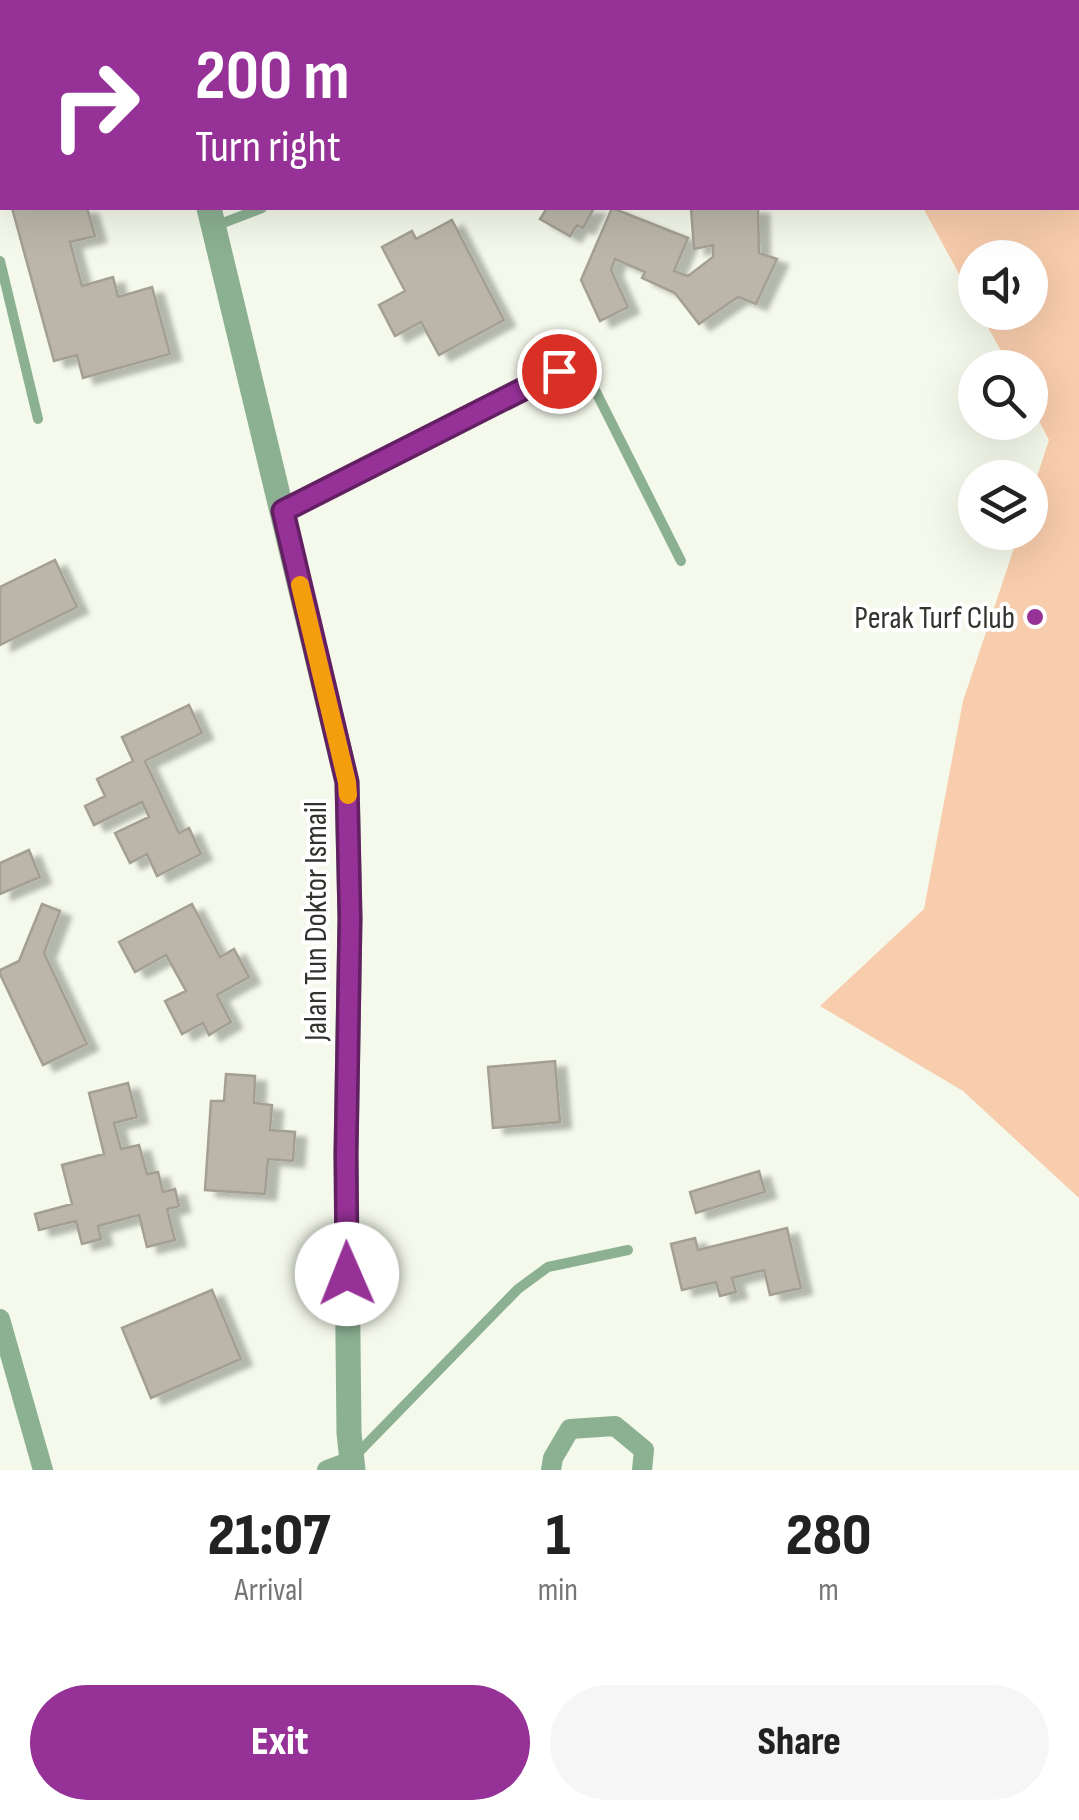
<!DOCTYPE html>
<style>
:root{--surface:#fff;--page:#f6f6f6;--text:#222;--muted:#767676;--accent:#963197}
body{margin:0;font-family:"Sofia Sans Condensed",sans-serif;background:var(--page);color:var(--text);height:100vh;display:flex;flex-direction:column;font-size:38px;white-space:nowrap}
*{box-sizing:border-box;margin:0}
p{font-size:32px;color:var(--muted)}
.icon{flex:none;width:55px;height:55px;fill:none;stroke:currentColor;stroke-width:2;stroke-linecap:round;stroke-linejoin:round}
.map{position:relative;height:1470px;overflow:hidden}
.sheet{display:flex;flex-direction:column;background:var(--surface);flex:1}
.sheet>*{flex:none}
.hud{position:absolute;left:0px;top:0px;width:1080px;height:210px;box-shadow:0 10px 40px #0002;background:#963197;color:#fff;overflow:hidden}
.fabs{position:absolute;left:958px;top:240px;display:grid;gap:20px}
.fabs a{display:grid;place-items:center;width:90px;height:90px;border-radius:50%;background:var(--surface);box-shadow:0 10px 40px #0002;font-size:50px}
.pin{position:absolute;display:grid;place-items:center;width:85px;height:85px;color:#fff;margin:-42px;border:5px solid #fff;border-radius:50%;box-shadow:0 2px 10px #0007}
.me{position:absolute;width:110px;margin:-55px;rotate:359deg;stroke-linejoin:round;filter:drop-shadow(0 0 8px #0008)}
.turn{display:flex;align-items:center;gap:35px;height:210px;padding:0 30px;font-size:45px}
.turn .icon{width:130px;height:130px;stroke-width:2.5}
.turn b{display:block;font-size:70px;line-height:85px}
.eta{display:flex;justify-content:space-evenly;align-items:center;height:170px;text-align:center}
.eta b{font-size:60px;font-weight:800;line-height:70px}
.primary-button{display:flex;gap:20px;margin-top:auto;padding:20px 30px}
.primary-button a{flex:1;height:115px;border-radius:60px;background:var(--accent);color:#fff;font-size:40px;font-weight:800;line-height:115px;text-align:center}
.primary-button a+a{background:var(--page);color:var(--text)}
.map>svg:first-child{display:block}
</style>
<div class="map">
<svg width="1079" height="1470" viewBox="0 0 1079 1470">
<defs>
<filter id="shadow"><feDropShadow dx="11" dy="6" stdDeviation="2.5" flood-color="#0004"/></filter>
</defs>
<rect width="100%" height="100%" fill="#f5f9eb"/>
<!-- green -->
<path fill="#f8cdad" d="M 811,0 L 1079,0 L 1079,1198 L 963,1091 L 820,1006 L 924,909 L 963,701 L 1019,533 L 1030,532 L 1030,498 L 1049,440 L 1030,404 L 1030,368 L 1010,367 L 980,313 L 1030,312 L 1030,258 L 975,258 L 975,303 L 923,208 L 1078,208 L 1078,2 Z"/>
<!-- building -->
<path fill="#bbb6a9" stroke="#a49f93" stroke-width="2.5" filter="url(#shadow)" d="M 317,0 L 436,0 L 437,2 L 312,2 Z
M 2,45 L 2,170 L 0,161 Z
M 12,208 L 87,208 L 95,236 L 70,242 L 82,286 L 113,277 L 118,297 L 152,287 L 170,354 L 83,378 L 77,355 L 54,361 Z
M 547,208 L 594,208 L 583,228 L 577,225 L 570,236 L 540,219 Z
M 612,208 L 688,238 L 674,271 L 688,276 L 713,257 L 713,245 L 694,249 L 691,208 L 758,208 L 759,253 L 777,259 L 756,304 L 738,297 L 699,324 L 675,293 L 642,278 L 645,272 L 615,259 L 611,270 L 628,307 L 600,321 L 581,280 Z
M 452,220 L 504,320 L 439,355 L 421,322 L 395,336 L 379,305 L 405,291 L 382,247 L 412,231 L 416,239 Z
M 55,560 L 77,607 L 0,645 L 0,587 Z
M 189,705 L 202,733 L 145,761 L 179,833 L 189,828 L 201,854 L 157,876 L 147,854 L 130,863 L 115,833 L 149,817 L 142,802 L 94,825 L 85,806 L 105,796 L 97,779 L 133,761 L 122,737 Z
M 29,850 L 40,877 L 0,894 L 0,863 Z
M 42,904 L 60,911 L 44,953 L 87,1044 L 43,1065 L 0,974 L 0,970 L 19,961 Z
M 192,904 L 220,957 L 234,949 L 249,977 L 217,995 L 231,1022 L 209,1035 L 203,1023 L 182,1034 L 165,1001 L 186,991 L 166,955 L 135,972 L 119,942 Z
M 555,1061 L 560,1122 L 493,1128 L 488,1067 Z
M 226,1074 L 255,1076 L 254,1103 L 272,1105 L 270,1130 L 295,1132 L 293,1161 L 268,1159 L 265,1194 L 205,1190 L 211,1101 L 224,1101 Z
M 128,1083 L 137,1117 L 114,1123 L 121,1149 L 139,1145 L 147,1174 L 158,1172 L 163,1192 L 175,1189 L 179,1206 L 167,1209 L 175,1240 L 147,1247 L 139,1215 L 98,1226 L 101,1239 L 82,1244 L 76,1221 L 39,1230 L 35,1214 L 72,1204 L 62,1165 L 104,1154 L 89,1093 Z
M 759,1171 L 765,1192 L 696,1213 L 690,1192 Z
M 787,1228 L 801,1288 L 770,1295 L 764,1270 L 732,1278 L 736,1292 L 720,1296 L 716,1282 L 682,1290 L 671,1244 L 695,1238 L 698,1250 Z
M 212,1290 L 241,1359 L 151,1398 L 122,1328 Z"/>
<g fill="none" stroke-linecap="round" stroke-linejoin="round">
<!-- service -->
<path stroke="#8cb092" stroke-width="10" d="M 215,226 L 262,208
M 0,261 L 38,419
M 284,510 L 559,371 L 576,373 L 591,382 L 681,561
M 354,1457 L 518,1289 L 548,1267 L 628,1250"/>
<!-- minor -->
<path stroke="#8cb092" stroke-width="20" d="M 0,1319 L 43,1470
M 327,1470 L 351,1461
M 551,1470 L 553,1458 L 570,1429 L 615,1426 L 644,1450 L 642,1470"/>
<!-- tertiary -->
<path stroke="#8cb092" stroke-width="25" d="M 151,0 L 151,2
M 209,208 L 347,782 L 350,918 L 346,1154 L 349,1433 L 353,1470"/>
</g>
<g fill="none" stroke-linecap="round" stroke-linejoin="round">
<defs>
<path id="route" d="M 347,1274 L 346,1154 L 350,918 L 347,782 L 283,511 L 559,371"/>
</defs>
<!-- route casing -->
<use href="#route" stroke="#622062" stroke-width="25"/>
<!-- route -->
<use href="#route" stroke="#963197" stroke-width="18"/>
<!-- slow -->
<path stroke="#f59e0b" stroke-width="18" d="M 300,585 L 347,782 L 348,795"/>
</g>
<!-- markers -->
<circle fill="#963197" stroke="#fff" stroke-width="4" cx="1035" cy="617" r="10"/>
<g text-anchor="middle" stroke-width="8" stroke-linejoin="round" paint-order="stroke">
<!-- poi labels -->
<g font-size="32" fill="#32332e" stroke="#fff" text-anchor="end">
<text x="1015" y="628">Perak Turf Club</text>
</g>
<!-- street labels -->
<g font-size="32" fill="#32332e" stroke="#fff">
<text transform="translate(315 921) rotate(-90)" y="11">Jalan Tun Doktor Ismail</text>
</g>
</g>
</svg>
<div class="fabs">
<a><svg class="icon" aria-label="sound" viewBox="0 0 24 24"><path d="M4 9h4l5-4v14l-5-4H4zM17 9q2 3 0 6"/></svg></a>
<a><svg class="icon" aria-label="search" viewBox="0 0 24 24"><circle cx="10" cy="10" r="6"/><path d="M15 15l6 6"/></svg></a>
<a><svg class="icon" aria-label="layers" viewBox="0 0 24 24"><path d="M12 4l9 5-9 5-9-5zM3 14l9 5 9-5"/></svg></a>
</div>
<div class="pin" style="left:559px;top:371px;background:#d93025"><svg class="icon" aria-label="arrive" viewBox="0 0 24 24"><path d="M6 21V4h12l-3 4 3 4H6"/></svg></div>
<svg class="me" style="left:347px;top:1274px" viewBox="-20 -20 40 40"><circle r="19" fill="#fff"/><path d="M0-13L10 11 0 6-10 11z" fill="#963197"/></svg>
<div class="hud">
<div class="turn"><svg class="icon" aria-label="right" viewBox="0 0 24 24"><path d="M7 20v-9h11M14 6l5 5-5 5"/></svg><div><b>200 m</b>Turn right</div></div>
</div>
</div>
<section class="sheet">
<div class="eta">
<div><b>21:07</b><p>Arrival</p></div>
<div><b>1</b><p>min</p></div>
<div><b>280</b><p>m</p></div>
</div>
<div class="primary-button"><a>Exit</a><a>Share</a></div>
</section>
